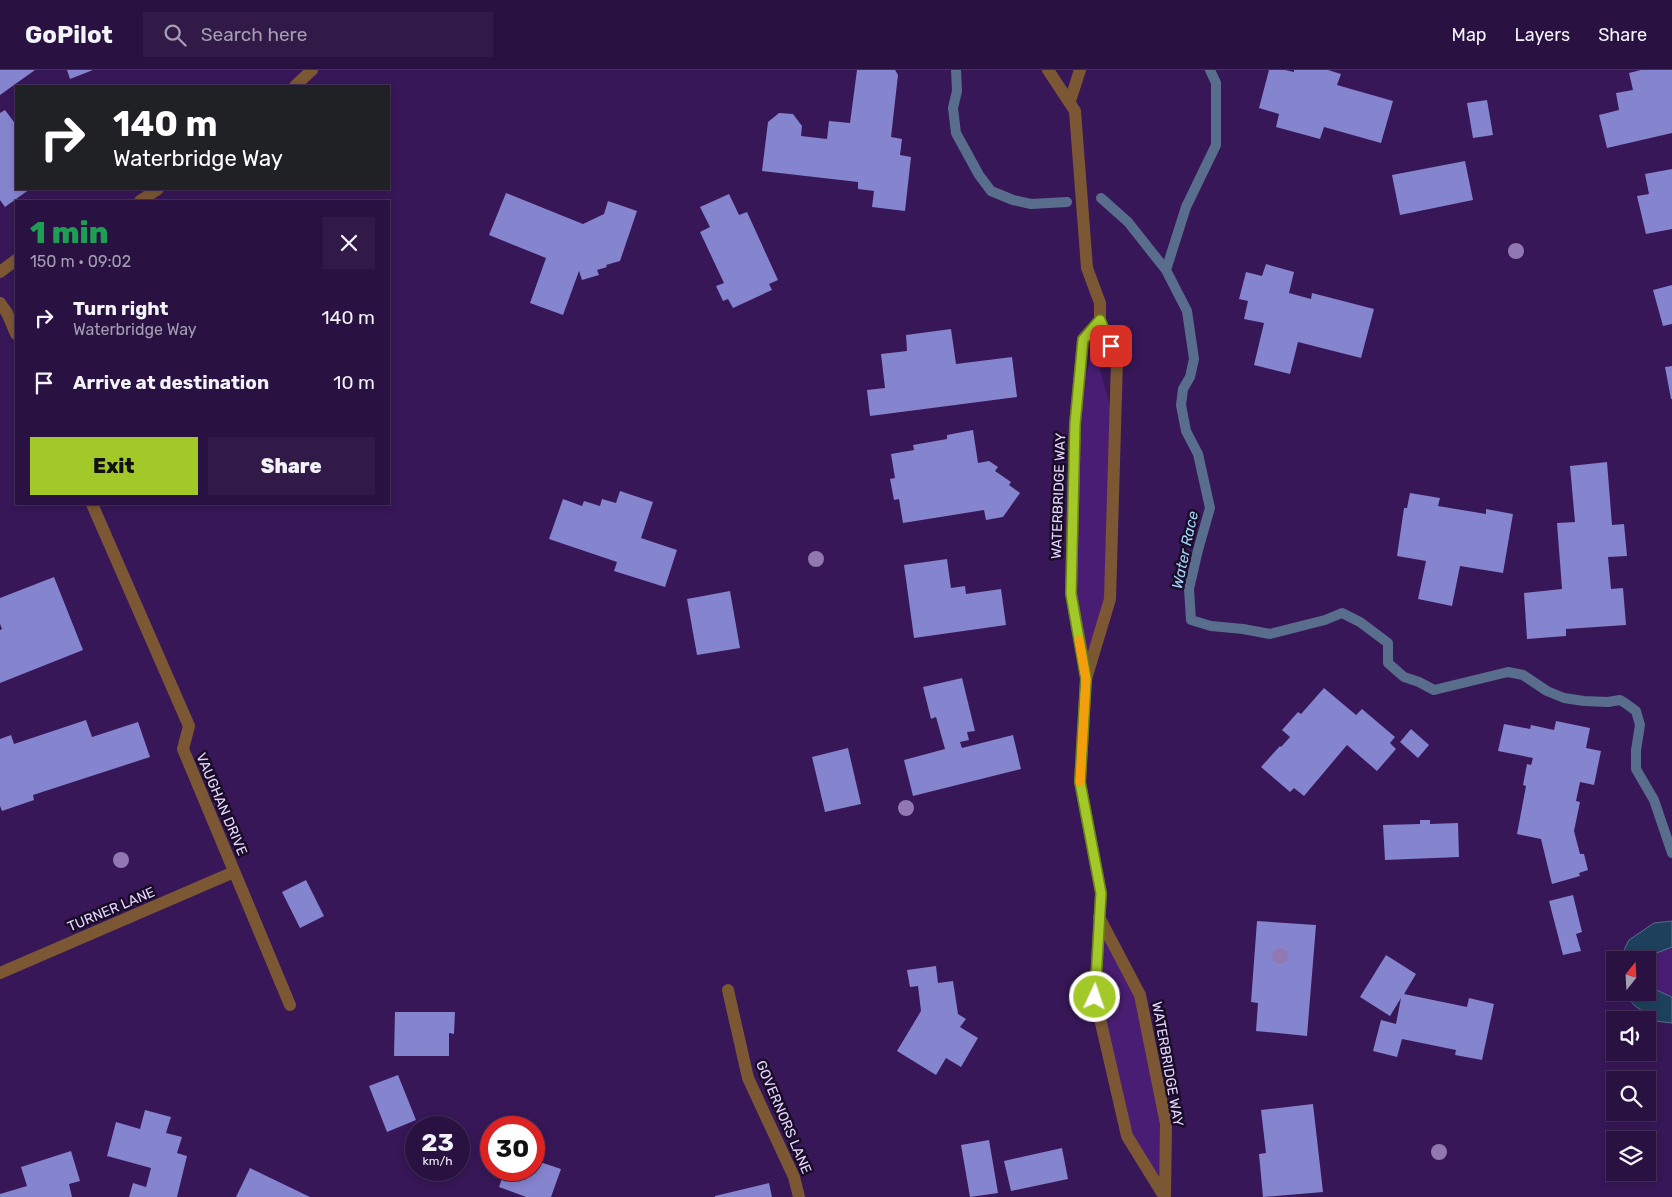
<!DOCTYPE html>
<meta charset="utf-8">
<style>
:root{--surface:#291141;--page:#311a48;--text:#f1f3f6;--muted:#a59db1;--line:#45315a;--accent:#a2c928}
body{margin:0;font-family:Rubik,sans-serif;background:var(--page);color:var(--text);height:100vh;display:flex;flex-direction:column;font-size:19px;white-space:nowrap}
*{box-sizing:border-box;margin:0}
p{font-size:16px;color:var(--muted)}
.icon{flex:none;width:28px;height:28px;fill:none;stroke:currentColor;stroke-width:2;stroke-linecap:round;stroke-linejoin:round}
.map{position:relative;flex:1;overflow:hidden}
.drawer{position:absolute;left:15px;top:130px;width:375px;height:305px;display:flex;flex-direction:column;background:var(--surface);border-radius:0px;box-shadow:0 2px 8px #0003,0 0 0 1px var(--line)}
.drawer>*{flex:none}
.guide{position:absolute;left:15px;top:15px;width:375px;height:105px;border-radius:0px;box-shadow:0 2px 8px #0003,0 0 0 1px var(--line);background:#202124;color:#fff;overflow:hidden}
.needle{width:32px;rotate:18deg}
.buttons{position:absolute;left:1606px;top:881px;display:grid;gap:10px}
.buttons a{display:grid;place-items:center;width:50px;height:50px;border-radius:0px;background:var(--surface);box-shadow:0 2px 8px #0003,0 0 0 1px var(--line);font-size:25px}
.speed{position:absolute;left:405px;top:1046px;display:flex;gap:10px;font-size:25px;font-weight:700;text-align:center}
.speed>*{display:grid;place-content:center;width:65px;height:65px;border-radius:50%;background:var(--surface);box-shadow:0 2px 8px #0003,0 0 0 1px var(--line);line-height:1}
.speed small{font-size:12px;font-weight:400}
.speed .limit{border:8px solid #d22;background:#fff;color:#111}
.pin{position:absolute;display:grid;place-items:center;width:42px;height:42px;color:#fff;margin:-21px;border-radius:10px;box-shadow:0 2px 8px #0006}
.me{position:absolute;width:55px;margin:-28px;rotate:3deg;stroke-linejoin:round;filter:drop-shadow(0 0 4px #0008)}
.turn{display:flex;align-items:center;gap:18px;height:105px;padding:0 15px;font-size:22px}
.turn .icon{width:65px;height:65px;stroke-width:2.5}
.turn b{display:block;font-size:35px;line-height:42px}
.round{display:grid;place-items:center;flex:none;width:52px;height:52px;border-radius:0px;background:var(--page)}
.summary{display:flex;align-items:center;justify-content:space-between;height:85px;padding:0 15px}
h1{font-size:30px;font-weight:800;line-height:38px;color:#1e9e55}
.action{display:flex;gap:10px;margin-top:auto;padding:10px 15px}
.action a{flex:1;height:58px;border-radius:0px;background:var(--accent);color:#111;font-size:20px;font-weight:800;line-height:58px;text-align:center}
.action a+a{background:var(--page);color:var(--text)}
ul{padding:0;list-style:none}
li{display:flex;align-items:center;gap:15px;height:65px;padding:0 15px}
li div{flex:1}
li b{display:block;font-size:19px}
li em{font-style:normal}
header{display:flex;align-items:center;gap:30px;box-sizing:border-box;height:70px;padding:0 25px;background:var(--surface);border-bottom:1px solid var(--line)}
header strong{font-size:24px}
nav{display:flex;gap:28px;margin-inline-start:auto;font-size:18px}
.search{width:350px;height:45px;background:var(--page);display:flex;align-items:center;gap:12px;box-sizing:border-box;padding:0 18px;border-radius:0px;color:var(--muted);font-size:19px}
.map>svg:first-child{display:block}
</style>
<header>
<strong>GoPilot</strong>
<div class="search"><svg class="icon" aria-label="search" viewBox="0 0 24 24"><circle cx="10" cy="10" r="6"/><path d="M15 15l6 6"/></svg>Search here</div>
<nav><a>Map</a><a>Layers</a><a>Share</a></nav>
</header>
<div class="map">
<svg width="1672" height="1127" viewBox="0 0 1672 1127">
<rect width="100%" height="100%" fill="#371757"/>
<!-- green -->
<path fill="#4a1d74" d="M 1093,274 L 1115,354 L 1110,531 L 1086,612 L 1071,526 L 1075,356 Z
M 1100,848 L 1141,926 L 1166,1055 L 1164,1127 L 1128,1067 L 1095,929 Z
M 1672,877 L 1672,927 L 1654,919 L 1648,908 L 1648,895 L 1654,884 Z"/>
<!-- water -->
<path fill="#1d415c" stroke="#596e8c" d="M 1672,851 L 1672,877 L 1654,884 L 1648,895 L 1648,890 L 1619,890 L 1629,870 L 1654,853 Z
M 1648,908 L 1654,919 L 1672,927 L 1672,953 L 1655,951 L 1634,935 L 1624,923 L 1648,922 Z"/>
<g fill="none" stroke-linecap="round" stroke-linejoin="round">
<!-- stream -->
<path stroke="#596e8c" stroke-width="10" d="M 956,0 L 957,21 L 953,38 L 956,63 L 979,105 L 991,121 L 1013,130 L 1031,134 L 1067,132
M 1101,128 L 1128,152 L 1166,200 L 1187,241 L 1194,289 L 1190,307 L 1183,319 L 1181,335 L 1186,361 L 1198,384 L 1210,438 L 1198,480 L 1189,519 L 1191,550 L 1211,556 L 1243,559 L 1270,564 L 1325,550 L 1342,543 L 1360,552 L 1388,573 L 1388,593 L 1404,607 L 1419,612 L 1434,620 L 1508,602 L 1523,605 L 1547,621 L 1564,628 L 1584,631 L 1608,632 L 1620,630 L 1625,633 L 1636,641 L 1640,655 L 1636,680 L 1636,699 L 1654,730 L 1672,783
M 1166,200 L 1186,137 L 1216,75 L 1216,13 L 1210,0"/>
</g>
<!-- building -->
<path fill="#8584ce" d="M 0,0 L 35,0 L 0,25 Z
M 67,0 L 93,0 L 70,9 Z
M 857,0 L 895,0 L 898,5 L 891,67 L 902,69 L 900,85 L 911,87 L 905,141 L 872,137 L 874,121 L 858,119 L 858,112 L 762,101 L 768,52 L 779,43 L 793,44 L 802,56 L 801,66 L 827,69 L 829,51 L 850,53 Z
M 1269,0 L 1285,0 L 1294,2 L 1294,0 L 1328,0 L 1341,4 L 1337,15 L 1393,31 L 1381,73 L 1324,57 L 1320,69 L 1276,57 L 1279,44 L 1259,38 Z
M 1641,0 L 1672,0 L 1672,63 L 1607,78 L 1599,45 L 1619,40 L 1616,23 L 1633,20 L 1629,3 Z
M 1487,30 L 1493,65 L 1473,68 L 1467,33 Z
M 5,40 L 14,52 L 16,50 L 16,119 L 30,119 L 5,137 L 0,130 L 0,43 Z
M 1465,91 L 1473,130 L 1400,145 L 1392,105 Z
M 1672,99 L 1672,159 L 1646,164 L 1637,126 L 1649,124 L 1645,104 Z
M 506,123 L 583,154 L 604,144 L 608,131 L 637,141 L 620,191 L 606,195 L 607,197 L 597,200 L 599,205 L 582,210 L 579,201 L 563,245 L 530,233 L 546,188 L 489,165 Z
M 729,124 L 739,145 L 747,142 L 778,210 L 769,214 L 772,220 L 733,238 L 728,229 L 723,231 L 716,216 L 724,213 L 700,162 L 710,157 L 700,137 Z
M 1266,194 L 1294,202 L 1289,223 L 1311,229 L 1312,223 L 1374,239 L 1361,288 L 1298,272 L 1290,304 L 1254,295 L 1264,253 L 1244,249 L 1248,231 L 1239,229 L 1246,202 L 1262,206 Z
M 1672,215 L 1672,254 L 1663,256 L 1653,220 Z
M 951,259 L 956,294 L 1012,287 L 1017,327 L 870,346 L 867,320 L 885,318 L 881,284 L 907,281 L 906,265 Z
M 1672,296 L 1672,329 L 1671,329 L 1665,297 Z
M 973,360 L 978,393 L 989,391 L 998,397 L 995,401 L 1011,412 L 1009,415 L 1020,423 L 1003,447 L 986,450 L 984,440 L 903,453 L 899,429 L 894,430 L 890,409 L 895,408 L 891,384 L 914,380 L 913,375 L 947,369 L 947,365 Z
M 1607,392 L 1612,455 L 1624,454 L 1627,486 L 1608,487 L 1611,519 L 1623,518 L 1626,555 L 1566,559 L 1566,566 L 1527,569 L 1524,523 L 1562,519 L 1557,453 L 1575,452 L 1570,396 Z
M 620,421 L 653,432 L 641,468 L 677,480 L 665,517 L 614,501 L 617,492 L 549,469 L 563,429 L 582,436 L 584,431 L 600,436 L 602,429 L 616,433 Z
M 1410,423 L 1440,428 L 1438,436 L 1486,444 L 1486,439 L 1513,444 L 1503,503 L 1460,496 L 1452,536 L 1418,529 L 1426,491 L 1397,486 L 1404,438 L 1407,438 Z
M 947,489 L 951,518 L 965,516 L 966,524 L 1001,519 L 1006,555 L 914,568 L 904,495 Z
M 54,507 L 83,580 L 0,613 L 0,560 L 2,559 L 0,554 L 0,528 Z
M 730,521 L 740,578 L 697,585 L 687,529 Z
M 962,608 L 975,661 L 967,662 L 969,670 L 960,672 L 962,678 L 1013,665 L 1021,699 L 913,726 L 904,690 L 945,679 L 936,647 L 931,649 L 923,617 Z
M 1324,618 L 1356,645 L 1362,639 L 1395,667 L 1390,673 L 1396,679 L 1377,701 L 1347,675 L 1304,726 L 1294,718 L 1290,722 L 1261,697 L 1280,676 L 1281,677 L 1290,667 L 1282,660 L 1298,642 L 1301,644 Z
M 86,650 L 92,667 L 138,652 L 150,687 L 33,725 L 34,730 L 2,741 L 0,736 L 0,669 L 11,665 L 14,674 Z
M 1556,651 L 1590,658 L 1586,678 L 1601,681 L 1594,715 L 1580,712 L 1576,731 L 1580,732 L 1574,761 L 1580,784 L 1584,784 L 1588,800 L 1579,803 L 1580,806 L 1552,814 L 1541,769 L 1517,764 L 1526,716 L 1523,715 L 1527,694 L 1531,695 L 1533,688 L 1498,681 L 1504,654 L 1530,659 L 1531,655 L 1554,660 Z
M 1411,659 L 1429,675 L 1418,688 L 1400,672 Z
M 848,678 L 861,734 L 825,742 L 812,687 Z
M 1420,750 L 1430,750 L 1430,754 L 1458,753 L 1459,787 L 1385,790 L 1383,755 L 1420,754 Z
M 306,810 L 324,846 L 300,858 L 282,822 Z
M 1573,825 L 1582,862 L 1576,864 L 1581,881 L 1563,885 L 1549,831 Z
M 1257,851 L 1316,855 L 1307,966 L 1256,961 L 1258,933 L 1251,932 Z
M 1386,885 L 1416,904 L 1404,924 L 1467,937 L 1469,928 L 1494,934 L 1482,990 L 1455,985 L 1456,980 L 1402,969 L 1397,987 L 1373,981 L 1381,950 L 1396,954 L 1401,928 L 1390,946 L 1360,927 Z
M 936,896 L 938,913 L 953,911 L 958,944 L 966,949 L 960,957 L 978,968 L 961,997 L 946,988 L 936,1005 L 897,981 L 921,941 L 918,916 L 910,917 L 907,900 Z
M 395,942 L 455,942 L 454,964 L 449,963 L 449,986 L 394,986 Z
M 398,1005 L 416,1050 L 387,1062 L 369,1016 Z
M 1313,1034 L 1323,1122 L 1263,1127 L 1259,1084 L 1266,1083 L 1261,1040 Z
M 145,1040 L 171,1047 L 166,1063 L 182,1067 L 177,1083 L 187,1086 L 177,1127 L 129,1127 L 133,1113 L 146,1117 L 151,1098 L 107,1086 L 116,1052 L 140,1059 Z
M 989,1070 L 998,1123 L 970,1127 L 961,1075 Z
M 1062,1078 L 1068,1109 L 1011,1121 L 1004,1091 Z
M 71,1081 L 80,1111 L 69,1114 L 72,1127 L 0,1127 L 0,1124 L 27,1116 L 21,1097 Z
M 534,1090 L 561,1099 L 551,1127 L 526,1127 L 499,1117 L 505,1100 L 534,1100 Z
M 250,1098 L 310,1127 L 236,1127 Z
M 769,1113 L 772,1127 L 715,1127 L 715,1126 Z"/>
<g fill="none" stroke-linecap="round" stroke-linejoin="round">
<!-- service -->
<path stroke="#7c5734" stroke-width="12" d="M 728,920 L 748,1008 L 794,1107 L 799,1127"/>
<!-- minor -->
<path stroke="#7c5734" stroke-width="12" d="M 1048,0 L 1075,41 L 1087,198 L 1100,233 L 1100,250 L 1117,290 L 1110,529 L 1086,609 L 1080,712 L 1101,823 L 1095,927 L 1127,1066 L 1164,1126
M 295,16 L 312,0
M 1070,31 L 1080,0
M 140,131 L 158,119
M 0,202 L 16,190
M 0,233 L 7,243 L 16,264
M 92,434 L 189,656 L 183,679 L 290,935
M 1086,606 L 1071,523 L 1075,354 L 1083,269 L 1100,250
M 1099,847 L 1140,925 L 1166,1054 L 1165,1127
M 0,903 L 234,802"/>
</g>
<!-- trees -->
<g fill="#9278b2">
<circle cx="1516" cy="181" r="8"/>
<circle cx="816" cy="489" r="8"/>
<circle cx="906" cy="738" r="8"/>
<circle cx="121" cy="790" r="8"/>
<circle cx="1280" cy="886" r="8"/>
<circle cx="1439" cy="1082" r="8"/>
</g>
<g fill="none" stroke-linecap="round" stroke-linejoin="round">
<defs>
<path id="route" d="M 1095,927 L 1101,823 L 1080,712 L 1086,609 L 1071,524 L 1075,354 L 1083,270 L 1100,250 L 1111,276"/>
</defs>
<!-- route casing -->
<use href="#route" stroke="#69831a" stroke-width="12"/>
<!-- route -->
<use href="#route" stroke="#a2c928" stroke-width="9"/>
<!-- slow -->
<path stroke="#f59e0b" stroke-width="9" d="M 1079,570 L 1086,609 L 1080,712"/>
</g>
<g text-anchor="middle" stroke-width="5" stroke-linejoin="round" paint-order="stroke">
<!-- street labels -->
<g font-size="14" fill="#e5d6fd" stroke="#190c27">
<text transform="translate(1058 426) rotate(-88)" y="5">WATERBRIDGE WAY</text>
<text transform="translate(222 734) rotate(67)" y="5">VAUGHAN DRIVE</text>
<text transform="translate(111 839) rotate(-23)" y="5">TURNER LANE</text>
<text transform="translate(1168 994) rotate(80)" y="5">WATERBRIDGE WAY</text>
<text transform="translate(784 1047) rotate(67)" y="5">GOVERNORS LANE</text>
</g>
<!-- water labels -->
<g font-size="15" font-style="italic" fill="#a2d2f9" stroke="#190c27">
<text transform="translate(1185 480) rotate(-78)" y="5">Water Race</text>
</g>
</g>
</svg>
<div class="buttons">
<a><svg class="needle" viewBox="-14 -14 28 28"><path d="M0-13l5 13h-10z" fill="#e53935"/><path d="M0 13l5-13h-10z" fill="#a59db1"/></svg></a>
<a><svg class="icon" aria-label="sound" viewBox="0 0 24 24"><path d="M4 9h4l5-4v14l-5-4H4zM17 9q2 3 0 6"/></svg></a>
<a><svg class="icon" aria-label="search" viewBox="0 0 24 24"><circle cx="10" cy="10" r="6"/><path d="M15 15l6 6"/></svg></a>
<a><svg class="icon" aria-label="layers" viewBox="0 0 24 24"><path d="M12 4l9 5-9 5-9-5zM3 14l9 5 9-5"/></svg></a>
</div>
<div class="speed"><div>23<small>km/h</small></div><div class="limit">30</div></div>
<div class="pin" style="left:1111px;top:276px;background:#d93025"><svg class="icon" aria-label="arrive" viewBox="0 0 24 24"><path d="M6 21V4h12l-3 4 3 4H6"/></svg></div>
<svg class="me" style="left:1095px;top:927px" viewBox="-20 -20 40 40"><circle r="17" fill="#a2c928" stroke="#fff" stroke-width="3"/><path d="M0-11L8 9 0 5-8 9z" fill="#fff"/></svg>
<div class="guide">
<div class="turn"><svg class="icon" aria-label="right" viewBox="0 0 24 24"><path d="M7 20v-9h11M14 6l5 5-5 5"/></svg><div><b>140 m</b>Waterbridge Way</div></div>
</div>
<section class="drawer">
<div class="summary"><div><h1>1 min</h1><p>150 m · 09:02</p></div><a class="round"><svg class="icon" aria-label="close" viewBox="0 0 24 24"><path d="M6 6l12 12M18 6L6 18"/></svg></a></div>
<ul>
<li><svg class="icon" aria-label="right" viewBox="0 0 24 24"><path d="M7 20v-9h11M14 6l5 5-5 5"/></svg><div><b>Turn right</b><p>Waterbridge Way</p></div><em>140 m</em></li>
<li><svg class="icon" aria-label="arrive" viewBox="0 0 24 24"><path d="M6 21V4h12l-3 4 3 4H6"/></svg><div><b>Arrive at destination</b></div><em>10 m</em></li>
</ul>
<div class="action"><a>Exit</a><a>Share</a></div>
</section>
</div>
